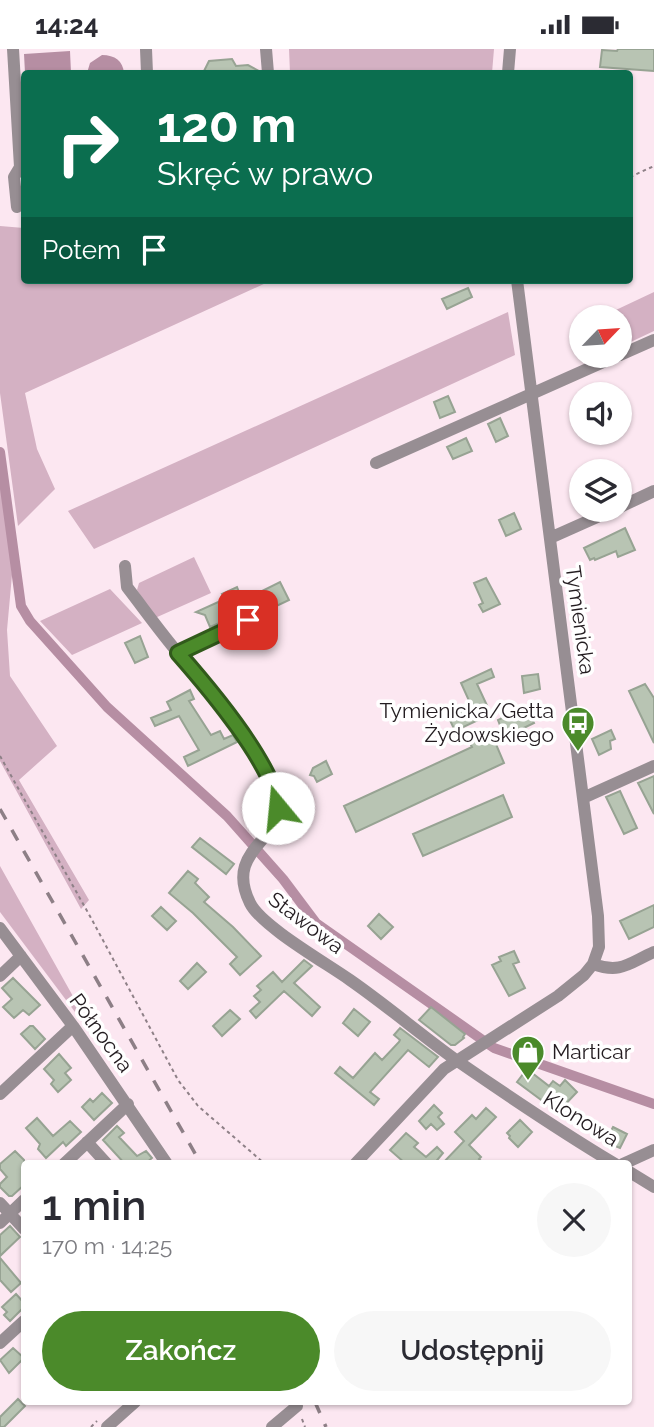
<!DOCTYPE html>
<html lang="pl">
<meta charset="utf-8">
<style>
:root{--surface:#fff;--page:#f7f7f7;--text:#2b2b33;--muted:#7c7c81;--accent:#4b8a2a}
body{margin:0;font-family:Raleway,sans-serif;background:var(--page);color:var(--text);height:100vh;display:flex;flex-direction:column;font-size:26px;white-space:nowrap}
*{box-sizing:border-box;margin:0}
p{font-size:23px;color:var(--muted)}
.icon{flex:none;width:38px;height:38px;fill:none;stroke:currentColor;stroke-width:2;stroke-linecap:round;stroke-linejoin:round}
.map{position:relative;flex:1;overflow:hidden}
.details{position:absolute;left:21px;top:1111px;width:611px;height:245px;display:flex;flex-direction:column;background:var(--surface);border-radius:7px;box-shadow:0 2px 5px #0004}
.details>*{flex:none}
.hud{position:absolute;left:21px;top:21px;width:612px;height:214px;border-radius:7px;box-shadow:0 2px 5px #0004;background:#0b6e4f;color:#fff;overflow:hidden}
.needle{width:46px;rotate:65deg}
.buttons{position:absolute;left:569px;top:256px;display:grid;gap:14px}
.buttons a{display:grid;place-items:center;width:63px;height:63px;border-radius:50%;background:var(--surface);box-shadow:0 2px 5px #0004;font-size:35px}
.pin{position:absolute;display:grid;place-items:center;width:60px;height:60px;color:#fff;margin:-30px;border-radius:14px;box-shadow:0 4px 10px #0006}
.me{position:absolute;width:77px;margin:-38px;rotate:343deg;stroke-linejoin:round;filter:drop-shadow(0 0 5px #0008)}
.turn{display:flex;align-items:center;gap:24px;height:147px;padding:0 21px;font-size:32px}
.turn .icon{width:91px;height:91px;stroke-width:2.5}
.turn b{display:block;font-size:49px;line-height:60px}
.then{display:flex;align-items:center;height:66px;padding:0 21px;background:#0003;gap:14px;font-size:26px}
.round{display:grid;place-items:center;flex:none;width:74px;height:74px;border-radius:37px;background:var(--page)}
.head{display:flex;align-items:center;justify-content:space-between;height:119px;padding:0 21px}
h1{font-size:42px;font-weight:600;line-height:52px}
.primary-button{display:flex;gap:14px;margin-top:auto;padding:14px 21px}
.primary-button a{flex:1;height:80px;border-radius:42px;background:var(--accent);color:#fff;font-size:28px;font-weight:600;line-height:80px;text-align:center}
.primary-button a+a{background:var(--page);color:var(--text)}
.status{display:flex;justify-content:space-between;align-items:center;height:49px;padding:0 35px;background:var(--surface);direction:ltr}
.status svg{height:19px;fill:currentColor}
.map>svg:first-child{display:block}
</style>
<div class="status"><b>14:24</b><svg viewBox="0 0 49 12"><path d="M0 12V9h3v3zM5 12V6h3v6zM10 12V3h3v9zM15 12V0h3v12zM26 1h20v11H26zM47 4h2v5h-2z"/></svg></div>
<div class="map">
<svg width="654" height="1378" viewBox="0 0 654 1378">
<rect width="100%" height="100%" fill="#fce7f1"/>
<!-- green -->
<path fill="#d4b1c3" d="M 289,0 L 494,0 L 492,24 L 290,24 Z
M 0,177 L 24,179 L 24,231 L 265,231 L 266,234 L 25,344 L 37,400 L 55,440 L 18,477 L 0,344 Z
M 654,243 L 654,282 L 620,298 L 620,268 L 601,268 Z
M 508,263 L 515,306 L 94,500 L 68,462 Z
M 0,425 L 11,507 L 12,526 L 7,581 L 10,627 L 57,697 L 19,731 L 89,851 L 81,860 L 0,712 Z
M 194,508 L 211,544 L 155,569 L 137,541 L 139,534 Z
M 110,540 L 142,574 L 72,606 L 40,572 Z
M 0,817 L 102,999 L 0,863 Z"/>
<!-- water -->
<path fill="#b68ea3" d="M 70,2 L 71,24 L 25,24 L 24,5 Z
M 102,6 C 115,6 123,12 124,24 L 87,24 L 90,14 Z"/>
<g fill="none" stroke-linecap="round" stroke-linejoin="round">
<!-- canal -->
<path stroke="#b68ea3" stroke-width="10" d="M 0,403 L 21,557 L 30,572 L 107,658 L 227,767 L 283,830 L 316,874 L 494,999 L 654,1055"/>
</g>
<!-- building -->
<path fill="#b8c4b3" stroke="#97a393" stroke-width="2" d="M 618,0 L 654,0 L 654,22 L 600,18 L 602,1 L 617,2 Z
M 232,10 L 236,17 L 248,16 L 259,22 L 259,24 L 203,24 L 209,12 Z
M 468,239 L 472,248 L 447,260 L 442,250 Z
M 448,347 L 455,363 L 440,369 L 434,353 Z
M 500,369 L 508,387 L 496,393 L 488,375 Z
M 466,389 L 472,402 L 453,410 L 447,398 Z
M 514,464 L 521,480 L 506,487 L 499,471 Z
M 625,479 L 635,501 L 618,508 L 616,502 L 595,511 L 594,509 L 590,511 L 584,499 Z
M 486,529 L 500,555 L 483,563 L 479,556 L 483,554 L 474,534 Z
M 280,533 L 289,551 L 264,563 L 256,545 Z
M 237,538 L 243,553 L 225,561 L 229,570 L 210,578 L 205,566 L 196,563 L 225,550 L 222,545 Z
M 140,587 L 148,608 L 135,614 L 125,594 Z
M 491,620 L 494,628 L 477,635 L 491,665 L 455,682 L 448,667 L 471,656 L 461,634 Z
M 538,625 L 540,640 L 524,644 L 522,627 Z
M 645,635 L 654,649 L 654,694 L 629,642 Z
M 190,641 L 194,650 L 189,652 L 211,686 L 220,682 L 224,690 L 233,686 L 237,693 L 188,717 L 184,708 L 199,701 L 179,667 L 155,677 L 151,669 L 171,661 L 167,653 Z
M 526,658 L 534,674 L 495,693 L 504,714 L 356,783 L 344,757 L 472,698 L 470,694 L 501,679 L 498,671 Z
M 611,681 L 615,690 L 610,692 L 611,700 L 599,706 L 592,690 Z
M 326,712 L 332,725 L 317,733 L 314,727 L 310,726 L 313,719 Z
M 654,727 L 654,765 L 638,734 Z
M 620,742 L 637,779 L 624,785 L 606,748 Z
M 503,746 L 512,768 L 423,807 L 413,785 Z
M 200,789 L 234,815 L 226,825 L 192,798 Z
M 188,822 L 198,830 L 195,834 L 209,848 L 204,853 L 233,878 L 261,907 L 240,926 L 230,915 L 237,908 L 193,864 L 169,844 Z
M 654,856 L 654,878 L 629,890 L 620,872 Z
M 161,858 L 176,872 L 167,881 L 152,867 Z
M 379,865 L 393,878 L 381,890 L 368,877 Z
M 514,902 L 519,913 L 513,915 L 525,939 L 509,947 L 492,916 L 501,912 L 499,908 Z
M 304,911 L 312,917 L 294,934 L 320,958 L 312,967 L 284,942 L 256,969 L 250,962 L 260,953 L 254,947 L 261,941 L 257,937 L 273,923 L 282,933 Z
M 197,914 L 206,923 L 188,940 L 180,932 Z
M 13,929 L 40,956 L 29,966 L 23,961 L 14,969 L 3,958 L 12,950 L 2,939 Z
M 431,958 L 465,985 L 463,988 L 464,989 L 455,996 L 451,996 L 419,971 Z
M 354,960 L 370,973 L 358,987 L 343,974 Z
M 230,961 L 240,970 L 222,987 L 213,977 Z
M 30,977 L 33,977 L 45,990 L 35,1000 L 21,985 Z
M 400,979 L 438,1008 L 429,1018 L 408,1001 L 370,1043 L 379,1050 L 374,1056 L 335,1024 L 340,1018 L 353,1029 L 375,1004 L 382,1011 L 399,993 L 400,991 L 394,986 Z
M 59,1005 L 71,1019 L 65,1024 L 71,1031 L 58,1043 L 51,1035 L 54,1031 L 44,1020 Z
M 527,1020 L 549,1037 L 553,1032 L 560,1037 L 565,1031 L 577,1043 L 559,1062 L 550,1053 L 548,1056 L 517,1033 Z
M 102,1044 L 112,1054 L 94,1071 L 82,1058 L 90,1050 L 93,1053 Z
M 434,1056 L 442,1064 L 438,1068 L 444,1075 L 437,1081 L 431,1075 L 426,1080 L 419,1072 Z
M 486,1059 L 496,1068 L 469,1096 L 481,1108 L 479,1110 L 484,1115 L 442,1115 L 464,1092 L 455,1083 L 472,1066 L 476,1070 Z
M 37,1069 L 53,1087 L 70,1072 L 81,1083 L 66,1097 L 63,1093 L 46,1109 L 38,1100 L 40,1095 L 26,1079 Z
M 520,1071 L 532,1083 L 518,1098 L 509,1089 L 510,1087 L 507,1084 Z
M 117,1077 L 124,1084 L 119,1088 L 137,1107 L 146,1102 L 152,1109 L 145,1115 L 125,1115 L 103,1091 Z
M 613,1078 L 627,1085 L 620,1099 L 605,1093 Z
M 406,1084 L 418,1094 L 414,1098 L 426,1108 L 437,1098 L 443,1104 L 434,1115 L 406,1115 L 390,1101 Z
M 15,1102 L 24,1111 L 24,1136 L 12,1147 L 9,1147 L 0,1138 L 0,1135 L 7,1128 L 0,1120 L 0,1115 Z
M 10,1177 L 20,1188 L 0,1207 L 0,1186 Z
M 0,1209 L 21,1234 L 11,1243 L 0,1231 Z
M 16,1245 L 24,1254 L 24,1258 L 10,1272 L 4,1266 L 7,1263 L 2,1258 Z
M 13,1299 L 24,1309 L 9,1324 L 0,1311 Z
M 18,1350 L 25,1357 L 4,1378 L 0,1378 L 0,1368 Z"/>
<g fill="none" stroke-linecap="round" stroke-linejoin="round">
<!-- path -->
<path stroke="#8e8087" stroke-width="2" stroke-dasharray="3.5 3.5" stroke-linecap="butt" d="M 630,128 L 654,117
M 0,707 L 91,869 L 178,1031 L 198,1057 L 265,1115
M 302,1370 L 305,1378
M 91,1378 L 97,1372"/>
<!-- minor -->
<path stroke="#978e93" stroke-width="12" d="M 13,0 L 20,118 L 14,128 L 17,158
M 146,0 L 147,24
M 266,0 L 268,24
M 508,24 L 510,0
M 620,306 L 654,291
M 376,414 L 619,306
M 620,458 L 654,442
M 550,489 L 615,460
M 125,517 L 127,538 C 144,560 161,584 179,605 C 204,635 275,717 278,754 C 281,793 224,801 250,854 C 261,877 326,914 350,931 C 386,956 420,985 456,1011 C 508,1047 560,1082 615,1115
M 178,604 L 248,571
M 583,749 L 654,717
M 0,879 L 73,977 L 167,1115
M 593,915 C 621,925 629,914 654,903
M 0,927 L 21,907
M 0,1045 L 73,977
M 87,1093 L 107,1115
M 64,1115 L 128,1055
M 355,1115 L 444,1020 L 558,947 L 584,926 L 593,915 L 599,898 L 598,867 L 517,231
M 623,1115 L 654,1101
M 628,1122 L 654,1138
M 0,1154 L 24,1180
M 0,1174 L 24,1151
M 0,1294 L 24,1272
M 107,1378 L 135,1353
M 272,1378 L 297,1357"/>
<!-- rail -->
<path stroke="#8d7f86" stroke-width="3.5" stroke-dasharray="12 12" stroke-linecap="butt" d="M 0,760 L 201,1115
M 315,1353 L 326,1378"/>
</g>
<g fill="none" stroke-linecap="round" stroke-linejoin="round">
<defs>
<path id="route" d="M 248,571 L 178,604 C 207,637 275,717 278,759"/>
</defs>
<!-- route casing -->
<use href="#route" stroke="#315a1b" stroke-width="18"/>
<!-- route -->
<use href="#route" stroke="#4b8a2a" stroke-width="12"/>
</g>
<!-- icons -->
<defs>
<symbol id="bus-pin" viewBox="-11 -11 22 30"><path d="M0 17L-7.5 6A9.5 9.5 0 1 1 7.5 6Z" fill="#4b8a2a" stroke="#fff"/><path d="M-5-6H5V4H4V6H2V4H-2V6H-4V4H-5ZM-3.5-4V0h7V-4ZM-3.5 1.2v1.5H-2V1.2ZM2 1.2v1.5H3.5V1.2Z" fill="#fff"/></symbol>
<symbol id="shop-pin" viewBox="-11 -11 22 30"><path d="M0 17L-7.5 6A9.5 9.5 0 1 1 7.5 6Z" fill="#4b8a2a" stroke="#fff"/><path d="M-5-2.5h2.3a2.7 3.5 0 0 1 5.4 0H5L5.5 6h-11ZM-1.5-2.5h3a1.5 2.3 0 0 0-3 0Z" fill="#fff"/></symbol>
</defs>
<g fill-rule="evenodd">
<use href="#bus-pin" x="559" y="655" width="38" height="52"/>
<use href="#shop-pin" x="509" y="984" width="38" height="52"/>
</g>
<g text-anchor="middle" stroke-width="7" stroke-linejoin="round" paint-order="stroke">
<!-- street labels -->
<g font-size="21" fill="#231c20" stroke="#fff">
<text transform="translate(580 571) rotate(82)" y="7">Tymienicka</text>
<text transform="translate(306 874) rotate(37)" y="7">Stawowa</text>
<text transform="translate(101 984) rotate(54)" y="7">Północna</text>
<text transform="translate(581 1070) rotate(32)" y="7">Klonowa</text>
</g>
<!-- poi labels -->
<g font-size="21" fill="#231c20" stroke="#fff" text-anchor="end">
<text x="554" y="669">Tymienicka/Getta<tspan x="554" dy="24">Żydowskiego</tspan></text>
<text x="552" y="1010" text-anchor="start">Marticar</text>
</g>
</g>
</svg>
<div class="buttons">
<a><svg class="needle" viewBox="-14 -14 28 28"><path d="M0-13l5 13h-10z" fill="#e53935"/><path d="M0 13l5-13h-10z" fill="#7c7c81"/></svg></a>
<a><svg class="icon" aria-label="sound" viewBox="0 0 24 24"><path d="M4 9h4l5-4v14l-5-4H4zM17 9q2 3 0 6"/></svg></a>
<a><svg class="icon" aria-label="layers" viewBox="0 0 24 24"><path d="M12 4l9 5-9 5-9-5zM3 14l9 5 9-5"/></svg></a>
</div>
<div class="pin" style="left:248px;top:571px;background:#d93025"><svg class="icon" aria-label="arrive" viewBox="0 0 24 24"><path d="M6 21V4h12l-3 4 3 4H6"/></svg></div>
<svg class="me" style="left:278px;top:759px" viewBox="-20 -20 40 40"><circle r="19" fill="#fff"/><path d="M0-13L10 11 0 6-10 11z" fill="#4b8a2a"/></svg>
<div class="hud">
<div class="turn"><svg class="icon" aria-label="right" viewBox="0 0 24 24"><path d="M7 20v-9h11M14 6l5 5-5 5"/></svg><div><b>120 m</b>Skręć w prawo</div></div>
<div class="then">Potem<svg class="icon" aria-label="arrive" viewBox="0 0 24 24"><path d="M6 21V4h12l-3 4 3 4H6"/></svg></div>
</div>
<section class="details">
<div class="head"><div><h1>1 min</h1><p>170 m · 14:25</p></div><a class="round"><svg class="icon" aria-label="close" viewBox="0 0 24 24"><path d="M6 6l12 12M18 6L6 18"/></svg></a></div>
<div class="primary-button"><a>Zakończ</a><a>Udostępnij</a></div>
</section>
</div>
